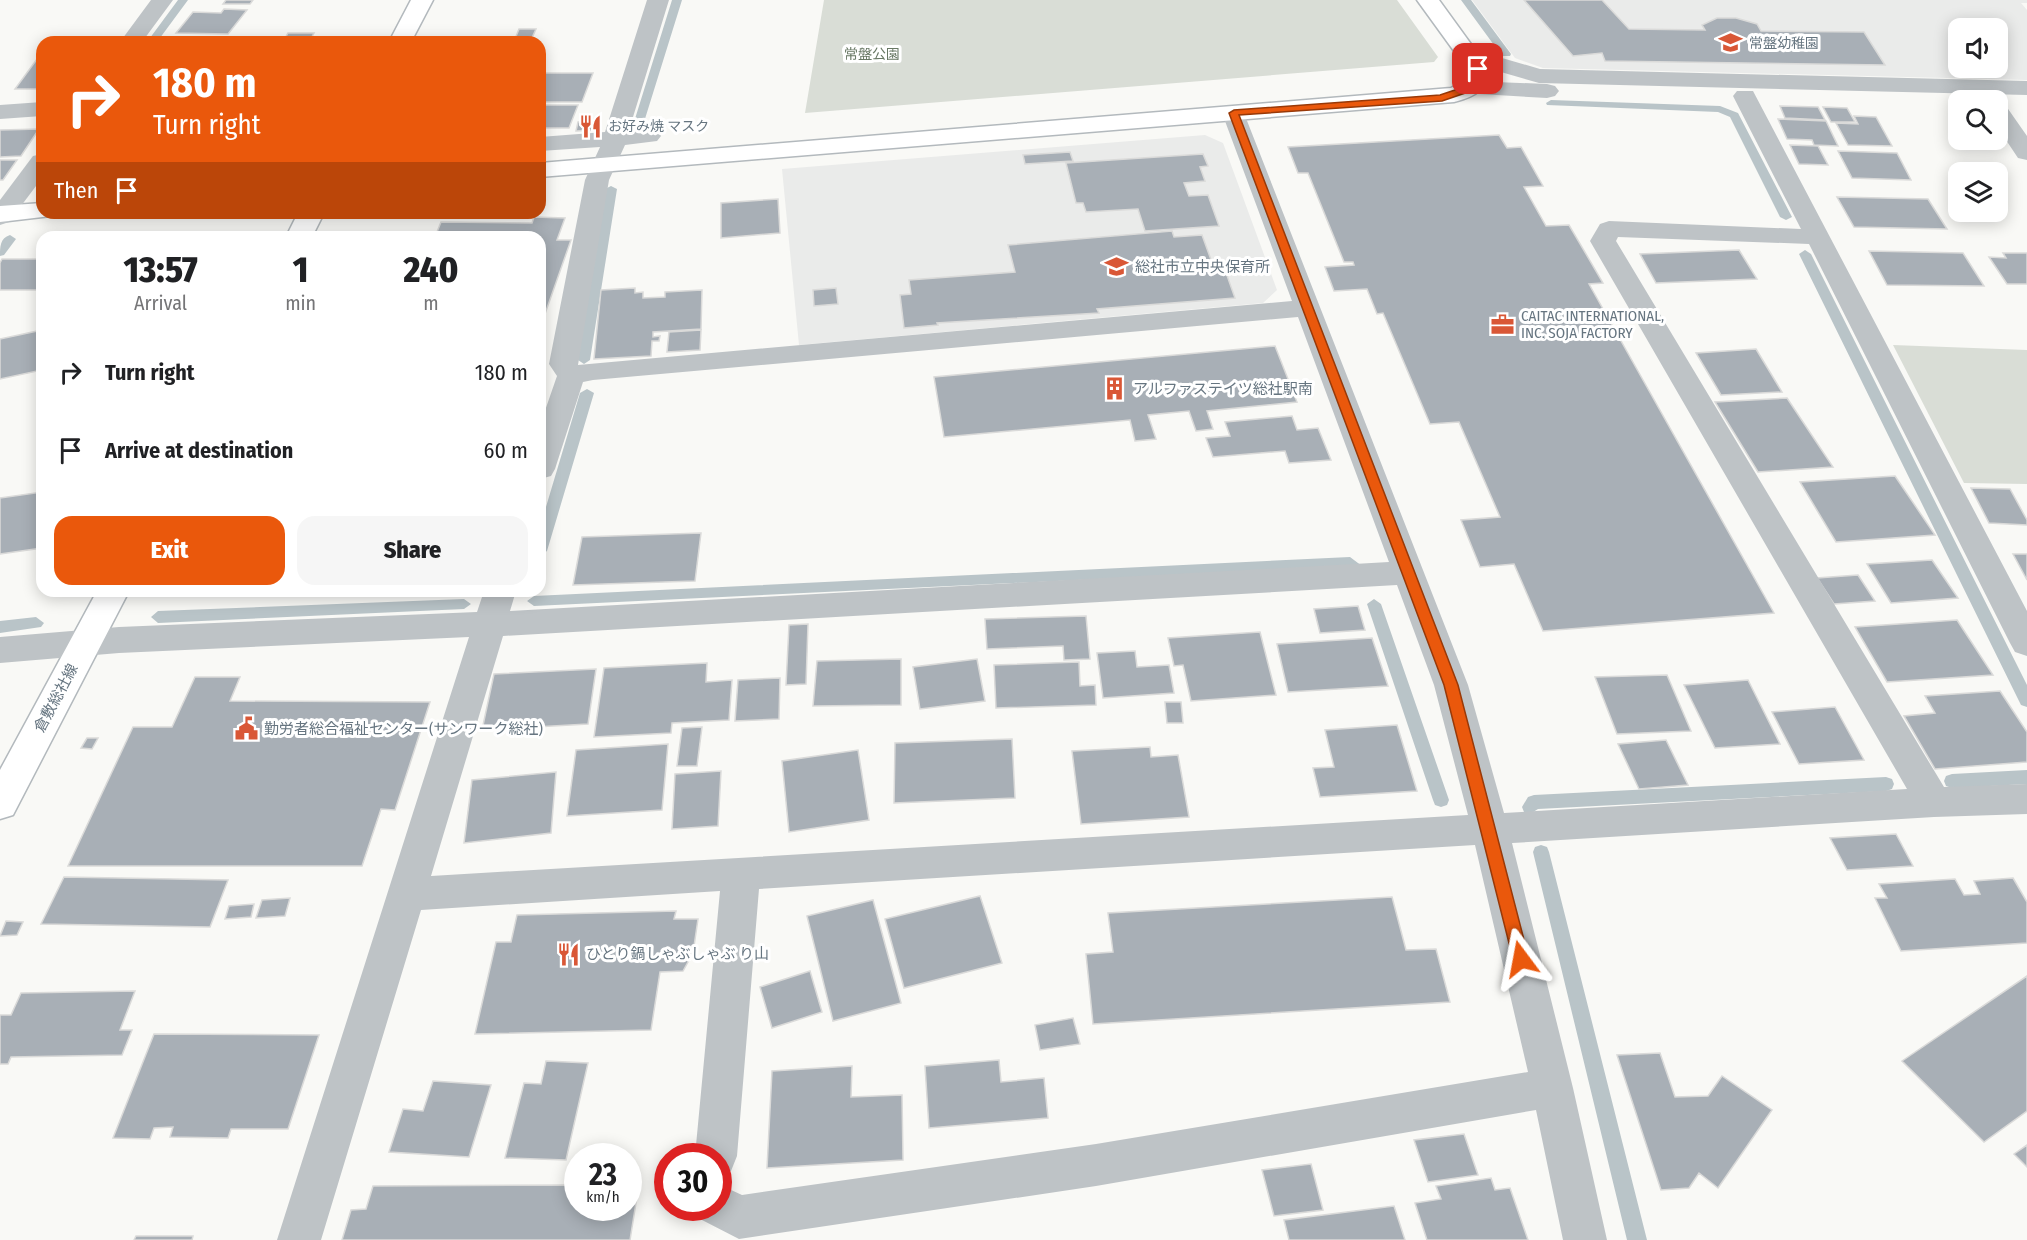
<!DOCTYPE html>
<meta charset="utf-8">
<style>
:root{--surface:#fff;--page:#f6f6f6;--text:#202124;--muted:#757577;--accent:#ea580c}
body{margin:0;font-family:"Fira Sans Condensed","Noto Sans JP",sans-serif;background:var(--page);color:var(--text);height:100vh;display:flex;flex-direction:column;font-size:22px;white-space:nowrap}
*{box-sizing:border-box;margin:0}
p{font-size:20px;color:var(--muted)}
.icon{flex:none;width:33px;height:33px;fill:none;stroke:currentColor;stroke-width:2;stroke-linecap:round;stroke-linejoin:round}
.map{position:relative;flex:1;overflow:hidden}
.side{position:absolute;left:36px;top:231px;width:510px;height:366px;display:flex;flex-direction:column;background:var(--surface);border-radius:18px;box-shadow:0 3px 15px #0003}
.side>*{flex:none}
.top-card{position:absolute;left:36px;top:36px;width:510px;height:183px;border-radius:18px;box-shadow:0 3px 15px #0003;background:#ea580c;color:#fff;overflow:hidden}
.controls{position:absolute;left:1948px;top:18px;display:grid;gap:12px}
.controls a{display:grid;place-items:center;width:60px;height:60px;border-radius:12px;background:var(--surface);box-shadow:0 3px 15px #0003;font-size:30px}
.speed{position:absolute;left:564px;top:1143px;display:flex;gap:12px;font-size:30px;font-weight:700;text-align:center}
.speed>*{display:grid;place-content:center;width:78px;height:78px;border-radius:50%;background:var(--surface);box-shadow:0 3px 15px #0003;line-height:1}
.speed small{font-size:15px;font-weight:400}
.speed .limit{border:9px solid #d22;background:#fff;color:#111}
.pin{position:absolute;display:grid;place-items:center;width:51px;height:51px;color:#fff;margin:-26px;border-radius:12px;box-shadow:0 3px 9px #0006}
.me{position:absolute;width:66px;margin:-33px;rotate:347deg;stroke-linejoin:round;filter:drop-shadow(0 0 4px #0008)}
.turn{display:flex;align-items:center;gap:21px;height:126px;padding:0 18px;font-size:27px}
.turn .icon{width:78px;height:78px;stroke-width:2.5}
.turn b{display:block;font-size:42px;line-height:51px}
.then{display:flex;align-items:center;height:57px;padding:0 18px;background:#0003;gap:12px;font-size:22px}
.eta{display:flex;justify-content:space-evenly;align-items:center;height:102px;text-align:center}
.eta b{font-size:36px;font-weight:800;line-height:42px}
.button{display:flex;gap:12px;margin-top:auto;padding:12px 18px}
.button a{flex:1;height:69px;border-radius:18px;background:var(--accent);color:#fff;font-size:24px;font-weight:800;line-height:69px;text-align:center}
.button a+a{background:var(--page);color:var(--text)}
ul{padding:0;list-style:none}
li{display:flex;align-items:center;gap:18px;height:78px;padding:0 18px}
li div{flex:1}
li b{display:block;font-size:22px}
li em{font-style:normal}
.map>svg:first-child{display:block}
</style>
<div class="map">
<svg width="2027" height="1240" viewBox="0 0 2027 1240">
<rect width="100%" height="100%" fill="#f9f9f6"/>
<!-- built -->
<path fill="#eaebea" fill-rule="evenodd" d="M 1472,0 L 2027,0 L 2027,3 L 2021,3 L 2027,10 L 2027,80 L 1543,68 L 1515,58 ZM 1959,28 L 1998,28 L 1998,68 L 1959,68 Z
M 1205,135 L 1223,143 L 1277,290 L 1263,303 L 799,345 L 782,169 Z"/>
<!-- green -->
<path fill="#d9ddd6" d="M 824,0 L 1397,0 L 1438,57 L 1434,62 L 805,113 Z
M 1893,345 L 2027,350 L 2027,484 L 1964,483 Z"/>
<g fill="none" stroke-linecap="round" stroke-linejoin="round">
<!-- stream -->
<path fill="#b9c4c8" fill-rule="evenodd" d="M 178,0 L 188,0 L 157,42 L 147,42 Z
M 672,0 L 682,0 L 644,122 L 635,124 L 634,122 Z
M 1461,0 L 1471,0 L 1511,54 L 1510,56 L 1502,56 Z
M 1551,100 L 1720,106 L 1738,113 L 1792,217 L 1786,220 L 1780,217 L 1730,117 L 1718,112 L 1547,105 L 1546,103 Z
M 611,186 L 617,189 L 590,360 L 584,364 L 578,360 L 605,189 Z
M 10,235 L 16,239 L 4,255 L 0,256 C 0,247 0,238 10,235 Z
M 1805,250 L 1811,254 L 2027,685 L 2027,707 L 2021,705 L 2019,701 L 1799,254 Z
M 587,389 L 594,393 L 547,551 L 540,556 L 540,527 L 580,393 Z
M 1350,557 L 1362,566 L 1360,570 L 1355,571 L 1347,567 L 534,606 L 527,601 L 534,596 Z
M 464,599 L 471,604 L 464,609 L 158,623 L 151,617 L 158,611 Z
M 1374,599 L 1381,604 L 1449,800 L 1447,805 L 1441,807 L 1435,805 L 1433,800 L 1367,604 Z
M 36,617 L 44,623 L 41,627 L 0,633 L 0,621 Z
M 2027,770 L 2027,784 L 1952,788 L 1946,786 L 1944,781 L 1946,776 L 1952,774 Z
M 1886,777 L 1892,779 L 1894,784 L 1892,789 L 1886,791 L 1538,809 L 1530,814 L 1524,812 L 1522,807 L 1528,797 L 1534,795 Z
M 1541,845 L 1547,847 L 1549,852 L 1647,1240 L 1627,1240 L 1533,852 L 1535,847 Z"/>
</g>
<!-- building -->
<path fill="#a8afb6" stroke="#dadad9" stroke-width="1.5" d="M 226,0 L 253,0 L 250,4 L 223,4 Z
M 1524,0 L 1602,0 L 1629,29 L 1705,30 L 1702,25 L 1717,18 L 1736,18 L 1757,24 L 1761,31 L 1864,32 L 1885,65 L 1605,61 L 1602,53 L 1573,56 Z
M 224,9 L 247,10 L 228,34 L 176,33 L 193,12 L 221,13 Z
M 519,29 L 536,29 L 531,40 L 515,39 Z
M 288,33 L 314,33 L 309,42 L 283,42 Z
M 40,55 L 42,55 L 42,89 L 15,89 Z
M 540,73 L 593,73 L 582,102 L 540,102 Z
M 540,105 L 578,105 L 569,128 L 540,128 Z
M 1780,106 L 1818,107 L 1825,120 L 1785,118 Z
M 1823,107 L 1847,108 L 1855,122 L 1831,122 Z
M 1854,116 L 1876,117 L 1892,146 L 1848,145 L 1836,123 L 1858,124 Z
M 1778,119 L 1826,121 L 1838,146 L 1814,145 L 1812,140 L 1787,139 Z
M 601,121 L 599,130 L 576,131 L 578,122 Z
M 39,129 L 21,156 L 0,157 L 0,130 Z
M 1499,135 L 1507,148 L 1521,147 L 1543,186 L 1524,187 L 1546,226 L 1569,225 L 1603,283 L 1589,284 L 1774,613 L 1543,631 L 1514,564 L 1480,567 L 1461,520 L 1500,517 L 1459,422 L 1430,424 L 1383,313 L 1377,314 L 1367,289 L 1334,291 L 1325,267 L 1354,265 L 1353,262 L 1344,262 L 1308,173 L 1298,173 L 1288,147 Z
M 1790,145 L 1818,146 L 1828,165 L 1799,164 Z
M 1838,151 L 1897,153 L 1911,180 L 1852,178 Z
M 1070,152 L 1073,161 L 1025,164 L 1023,155 Z
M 1203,154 L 1208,166 L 1200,167 L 1205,181 L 1184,183 L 1189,196 L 1208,195 L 1219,226 L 1145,231 L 1138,209 L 1086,212 L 1083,203 L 1076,203 L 1066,163 Z
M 0,160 L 17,160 L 3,180 L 0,180 Z
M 1837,197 L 1928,199 L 1947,229 L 1854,227 Z
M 778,199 L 780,233 L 721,238 L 721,203 Z
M 534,217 L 565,218 L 557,240 L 571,240 L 540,328 L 540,237 L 435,237 L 441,222 L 532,223 Z
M 1172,231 L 1174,237 L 1202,235 L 1214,268 L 1224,267 L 1235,298 L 1097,309 L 1099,313 L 937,323 L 938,325 L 904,328 L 900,295 L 911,294 L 909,280 L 1015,272 L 1008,245 Z
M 1739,250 L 1757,279 L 1656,283 L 1640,254 Z
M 1869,251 L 1963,253 L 1984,286 L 1887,285 Z
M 2003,253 L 2027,253 L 2027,284 L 2007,284 L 1989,257 L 2006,258 Z
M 2,259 L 42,259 L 42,290 L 0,290 L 0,263 Z
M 635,288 L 635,293 L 643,292 L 643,298 L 665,297 L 665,292 L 702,290 L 701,329 L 653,332 L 653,337 L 660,336 L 659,341 L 652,341 L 651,356 L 594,359 L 601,290 Z
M 836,288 L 838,304 L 814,306 L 813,290 Z
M 42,330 L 42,370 L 0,379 L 0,339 Z
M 701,330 L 700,350 L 667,352 L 669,332 Z
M 1275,346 L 1297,402 L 1207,411 L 1213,429 L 1196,431 L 1189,411 L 1148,415 L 1156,439 L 1135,441 L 1130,420 L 944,437 L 934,377 Z
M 1756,349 L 1782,392 L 1721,395 L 1696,353 Z
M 1787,398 L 1833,467 L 1758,472 L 1715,402 Z
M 1292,416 L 1297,430 L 1318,428 L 1331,460 L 1289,463 L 1285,451 L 1213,457 L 1206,438 L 1230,436 L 1225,422 Z
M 1895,476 L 1935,535 L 1836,542 L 1800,482 Z
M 1971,488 L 2010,489 L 2027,520 L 2027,525 L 1989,523 Z
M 42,492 L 42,548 L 0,554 L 0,498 Z
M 701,533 L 695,581 L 573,585 L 582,537 Z
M 2013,554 L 2027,554 L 2027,580 Z
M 1932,560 L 1958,598 L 1891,603 L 1867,564 Z
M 1858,575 L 1875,601 L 1834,604 L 1817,578 Z
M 1358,606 L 1365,630 L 1320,633 L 1314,609 Z
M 1086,616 L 1090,659 L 1064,660 L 1063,646 L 987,649 L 985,619 Z
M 1957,620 L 1993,675 L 1887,682 L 1855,627 Z
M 808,624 L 806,684 L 786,685 L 789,625 Z
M 1260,632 L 1276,695 L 1191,701 L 1183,665 L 1174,666 L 1168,638 Z
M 1372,638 L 1388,686 L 1288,692 L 1277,644 Z
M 1135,651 L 1137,667 L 1169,665 L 1174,693 L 1103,698 L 1097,653 Z
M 901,659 L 901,705 L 813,706 L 817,661 Z
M 977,659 L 985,701 L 920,709 L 913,667 Z
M 1079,662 L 1080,686 L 1095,685 L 1096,705 L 996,708 L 994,665 Z
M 707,663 L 706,682 L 732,680 L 729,720 L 672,723 L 671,733 L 594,737 L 604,668 Z
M 596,669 L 588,724 L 482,730 L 494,674 Z
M 1667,675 L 1691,731 L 1617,734 L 1595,677 Z
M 195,677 L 240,677 L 230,701 L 430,702 L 395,810 L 381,809 L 362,866 L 68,866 L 133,727 L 172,727 Z
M 780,678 L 779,719 L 735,721 L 738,680 Z
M 1748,680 L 1780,744 L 1715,748 L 1684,685 Z
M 2000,691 L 2027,732 L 2027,762 L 1935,769 L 1904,716 L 1935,713 L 1925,696 Z
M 1165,702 L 1181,702 L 1183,723 L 1167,723 Z
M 1835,707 L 1864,760 L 1799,764 L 1772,712 Z
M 1397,725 L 1417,791 L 1320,797 L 1313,768 L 1334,767 L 1325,730 Z
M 702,727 L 697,766 L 677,766 L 682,728 Z
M 87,738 L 98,738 L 92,749 L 81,748 Z
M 1012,739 L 1015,798 L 894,803 L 895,743 Z
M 1666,740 L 1688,785 L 1639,789 L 1618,744 Z
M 668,744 L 662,810 L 567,816 L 576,750 Z
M 1150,747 L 1151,757 L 1178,755 L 1189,817 L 1081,824 L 1072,751 Z
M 858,750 L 869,820 L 789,832 L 782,761 Z
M 721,771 L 718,826 L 672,829 L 675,774 Z
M 556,772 L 551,833 L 464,843 L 472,780 Z
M 1896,834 L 1913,866 L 1847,870 L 1830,838 Z
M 64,877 L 228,880 L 210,927 L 41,924 Z
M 2013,878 L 2027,902 L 2027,943 L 1901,951 L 1875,898 L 1887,898 L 1879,884 L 1955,879 L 1964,895 L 1980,894 L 1974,881 Z
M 980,896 L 1002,963 L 904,988 L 885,919 Z
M 1392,897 L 1406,950 L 1436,949 L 1450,1002 L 1093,1024 L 1086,954 L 1113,952 L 1108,913 Z
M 290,898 L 285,916 L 256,918 L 262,900 Z
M 873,900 L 901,1003 L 833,1021 L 807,916 Z
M 254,904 L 251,917 L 225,919 L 229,906 Z
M 676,911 L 674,919 L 698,919 L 693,953 L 683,971 L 660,972 L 651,1030 L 475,1034 L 496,942 L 511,942 L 517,915 Z
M 6,921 L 23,922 L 17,935 L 0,936 Z
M 810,971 L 822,1012 L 772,1028 L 760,987 Z
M 2027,976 L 2027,1111 L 1984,1142 L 1902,1061 Z
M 135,991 L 120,1030 L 132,1030 L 122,1055 L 11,1057 L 8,1064 L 0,1064 L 0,1015 L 11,1015 L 21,993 Z
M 1073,1018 L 1080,1044 L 1040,1050 L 1035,1025 Z
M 154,1034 L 319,1035 L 288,1129 L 231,1129 L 228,1138 L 170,1137 L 173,1127 L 154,1128 L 150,1139 L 113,1138 Z
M 1660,1053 L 1675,1097 L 1708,1096 L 1722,1076 L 1772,1110 L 1718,1188 L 1699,1173 L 1689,1188 L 1661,1190 L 1617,1055 Z
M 999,1060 L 1001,1082 L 1044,1078 L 1048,1118 L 929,1128 L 925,1066 Z
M 546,1061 L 588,1063 L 566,1160 L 505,1158 L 524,1083 L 541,1084 Z
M 852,1066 L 851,1097 L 902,1095 L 903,1160 L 767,1168 L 772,1071 Z
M 433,1081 L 491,1085 L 469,1157 L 389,1152 L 403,1109 L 423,1111 Z
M 1464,1134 L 1478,1175 L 1428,1182 L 1414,1140 Z
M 2027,1145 L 2027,1167 L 2014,1154 Z
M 1311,1164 L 1323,1210 L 1274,1216 L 1262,1170 Z
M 1491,1178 L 1495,1190 L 1510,1188 L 1528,1240 L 1427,1240 L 1415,1203 L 1441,1199 L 1436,1186 Z
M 628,1184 L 639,1184 L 630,1240 L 342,1240 L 351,1210 L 366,1209 L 373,1186 L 578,1185 L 578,1208 L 628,1208 Z
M 1394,1206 L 1405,1240 L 1289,1240 L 1284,1220 Z
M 136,1236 L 193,1236 L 192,1240 L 134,1240 Z"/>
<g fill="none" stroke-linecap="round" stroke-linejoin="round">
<defs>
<path id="secondary" d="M 411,0 L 433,0 L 411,42 L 389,42 Z
M 1417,0 L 1439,0 L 1489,69 C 1490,90 1471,98 1454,102 L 540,177 L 540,163 L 1451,88 L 1465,80 L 1467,69 Z
M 42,203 L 42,213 L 53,213 L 51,216 L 0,222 L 0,206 Z
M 298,213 L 324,213 L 312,237 L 286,237 Z
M 97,591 L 129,591 L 13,815 L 0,819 L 0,770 Z"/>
</defs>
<!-- secondary casing -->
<use href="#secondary" stroke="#b3b9bd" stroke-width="3"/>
<!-- street -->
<path fill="#bec3c6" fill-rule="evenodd" d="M 151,0 L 173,0 L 142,42 L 120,42 Z
M 647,0 L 669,0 L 629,130 L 657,131 L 661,136 L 657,141 L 625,145 L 609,180 L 578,365 L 1292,301 L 1222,113 L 1226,108 L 1242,108 L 1468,685 L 1504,813 L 1907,789 L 1590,241 L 1600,224 L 1609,221 L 1801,229 L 1733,96 L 1737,91 L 1753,91 L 2027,611 L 2027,656 L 2015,652 L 2010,643 L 1809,244 L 1618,237 L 1616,241 L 1944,787 L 2027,784 L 2027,814 L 1934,817 L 1512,843 L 1573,1088 L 1607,1240 L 1563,1240 L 1536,1110 L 1096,1186 L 739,1239 L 702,1220 L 697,1208 L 718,1208 L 718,1184 L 742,1195 L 1096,1144 L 1528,1072 L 1475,845 L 759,889 L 737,1156 L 731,1171 L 718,1176 L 718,1156 L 695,1156 L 720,891 L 421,910 L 321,1240 L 277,1240 L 469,637 L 119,653 L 0,663 L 0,637 L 119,627 L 477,612 L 484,591 L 516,591 L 510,611 L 1389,562 L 1298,317 L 593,380 L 583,382 L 555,469 L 551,476 L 540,479 L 540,425 L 557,376 L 549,364 L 585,180 L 600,147 L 540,151 L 540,137 L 605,132 ZM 1397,585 L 1434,685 L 1468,815 L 431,876 L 503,636 Z
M 1502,58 L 1540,69 L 2027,81 L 2027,95 L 1539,83 L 1494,70 L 1491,65 L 1494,60 Z
M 1471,81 L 1547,84 L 1555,86 L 1559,91 L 1555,96 L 1547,98 L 1463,93 L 1459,88 L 1463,83 Z
M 42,102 L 42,116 L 0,119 L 0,105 Z
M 1998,104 L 2006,106 L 2027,136 L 2027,160 L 2018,158 L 1998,128 Z
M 42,154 L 42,178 L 9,222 L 0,225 L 0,200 L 33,156 Z"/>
<!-- secondary -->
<use href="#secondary" fill="#fff" fill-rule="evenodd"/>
</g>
<!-- route -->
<path fill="#ea580c" stroke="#983908" stroke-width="1.5" d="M 1478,66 L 1482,69 L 1484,78 L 1474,90 L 1442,101 L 1239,115 L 1458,685 L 1529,959 L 1527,964 L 1521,966 L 1515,964 L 1513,959 L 1444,685 L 1229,113 L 1234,110 L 1440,95 L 1467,86 L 1474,78 L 1473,69 Z"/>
<!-- icons -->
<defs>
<symbol id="school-bare" viewBox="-9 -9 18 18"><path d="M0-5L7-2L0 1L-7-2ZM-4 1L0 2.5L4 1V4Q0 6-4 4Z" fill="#d95736" stroke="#fff" stroke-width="2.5" paint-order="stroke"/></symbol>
<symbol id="restaurant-bare" viewBox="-9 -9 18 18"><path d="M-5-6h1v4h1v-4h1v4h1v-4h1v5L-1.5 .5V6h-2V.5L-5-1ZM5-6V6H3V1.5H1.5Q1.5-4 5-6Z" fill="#d95736" stroke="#fff" stroke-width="2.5" paint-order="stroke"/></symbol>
<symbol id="office-bare" viewBox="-9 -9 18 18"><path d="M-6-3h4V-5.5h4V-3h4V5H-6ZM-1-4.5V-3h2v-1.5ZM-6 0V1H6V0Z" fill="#d95736" stroke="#fff" stroke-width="2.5" paint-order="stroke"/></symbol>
<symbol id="building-bare" viewBox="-9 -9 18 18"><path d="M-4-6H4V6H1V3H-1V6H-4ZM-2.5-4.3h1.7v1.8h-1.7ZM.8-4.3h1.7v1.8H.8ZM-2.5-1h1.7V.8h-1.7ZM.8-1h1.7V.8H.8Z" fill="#d95736" stroke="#fff" stroke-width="2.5" paint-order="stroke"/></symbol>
<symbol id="civic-bare" viewBox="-9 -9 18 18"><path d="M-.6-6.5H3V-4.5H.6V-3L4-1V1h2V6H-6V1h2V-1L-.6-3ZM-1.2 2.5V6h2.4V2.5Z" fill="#d95736" stroke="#fff" stroke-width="2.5" paint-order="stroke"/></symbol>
</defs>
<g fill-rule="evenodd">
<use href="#school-bare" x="1714" y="26" width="33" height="33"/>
<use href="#restaurant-bare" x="574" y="110" width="33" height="33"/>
<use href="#school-bare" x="1100" y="250" width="33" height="33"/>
<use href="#office-bare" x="1486" y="308" width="33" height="33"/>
<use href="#building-bare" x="1098" y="372" width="33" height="33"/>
<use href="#civic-bare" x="230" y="712" width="33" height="33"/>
<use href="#restaurant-bare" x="552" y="938" width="33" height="33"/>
</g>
<g text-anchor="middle" stroke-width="6" stroke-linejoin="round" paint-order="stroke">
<!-- far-poi labels -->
<g font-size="14" fill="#667580" stroke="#fff" text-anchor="start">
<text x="1749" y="48">常盤幼稚園</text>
<text x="608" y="131">お好み焼 マスク</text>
</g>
<!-- far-park labels -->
<g font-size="14" fill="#687864" stroke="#fff">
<text x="872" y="59">常盤公園</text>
</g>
<!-- poi labels -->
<g font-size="15" fill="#667580" stroke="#fff" text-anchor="start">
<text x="1135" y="272">総社市立中央保育所</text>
<text x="1521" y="321">CAITAC INTERNATIONAL,<tspan x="1521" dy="17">INC. SOJA FACTORY</tspan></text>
<text x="1133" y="394">アルファステイツ総社駅南</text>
<text x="264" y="734">勤労者総合福祉センター(サンワーク総社)</text>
<text x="586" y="959">ひとり鍋しゃぶしゃぶ り山</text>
</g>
<!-- street labels -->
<g font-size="15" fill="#667580" stroke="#fff">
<text transform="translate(56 698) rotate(-62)" y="5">倉敷総社線</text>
</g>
</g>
</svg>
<div class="controls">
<a><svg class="icon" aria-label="sound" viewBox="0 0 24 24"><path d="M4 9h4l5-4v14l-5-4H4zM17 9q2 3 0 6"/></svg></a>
<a><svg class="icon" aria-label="search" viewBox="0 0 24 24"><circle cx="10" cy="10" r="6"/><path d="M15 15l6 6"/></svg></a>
<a><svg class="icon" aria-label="layers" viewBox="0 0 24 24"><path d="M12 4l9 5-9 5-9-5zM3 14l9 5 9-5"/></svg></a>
</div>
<div class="speed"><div>23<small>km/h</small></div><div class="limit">30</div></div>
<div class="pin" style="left:1478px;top:69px;background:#d93025"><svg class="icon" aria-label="arrive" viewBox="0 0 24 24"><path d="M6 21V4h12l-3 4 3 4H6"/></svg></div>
<svg class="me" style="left:1521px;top:959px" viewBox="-20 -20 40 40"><path d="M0-17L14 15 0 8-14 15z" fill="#ea580c" stroke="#fff" stroke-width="4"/></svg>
<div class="top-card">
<div class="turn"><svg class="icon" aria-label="right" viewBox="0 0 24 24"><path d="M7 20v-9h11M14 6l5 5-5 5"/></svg><div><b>180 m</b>Turn right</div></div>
<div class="then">Then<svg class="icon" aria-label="arrive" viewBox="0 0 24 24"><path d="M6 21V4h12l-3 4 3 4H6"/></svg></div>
</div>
<section class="side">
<div class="eta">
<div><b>13:57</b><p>Arrival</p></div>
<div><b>1</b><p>min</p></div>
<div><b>240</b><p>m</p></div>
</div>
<ul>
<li><svg class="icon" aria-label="right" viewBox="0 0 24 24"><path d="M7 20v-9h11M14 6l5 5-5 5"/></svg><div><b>Turn right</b></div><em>180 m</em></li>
<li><svg class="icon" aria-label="arrive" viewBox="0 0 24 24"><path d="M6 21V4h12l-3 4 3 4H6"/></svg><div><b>Arrive at destination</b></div><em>60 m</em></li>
</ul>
<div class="button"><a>Exit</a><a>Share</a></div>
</section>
</div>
